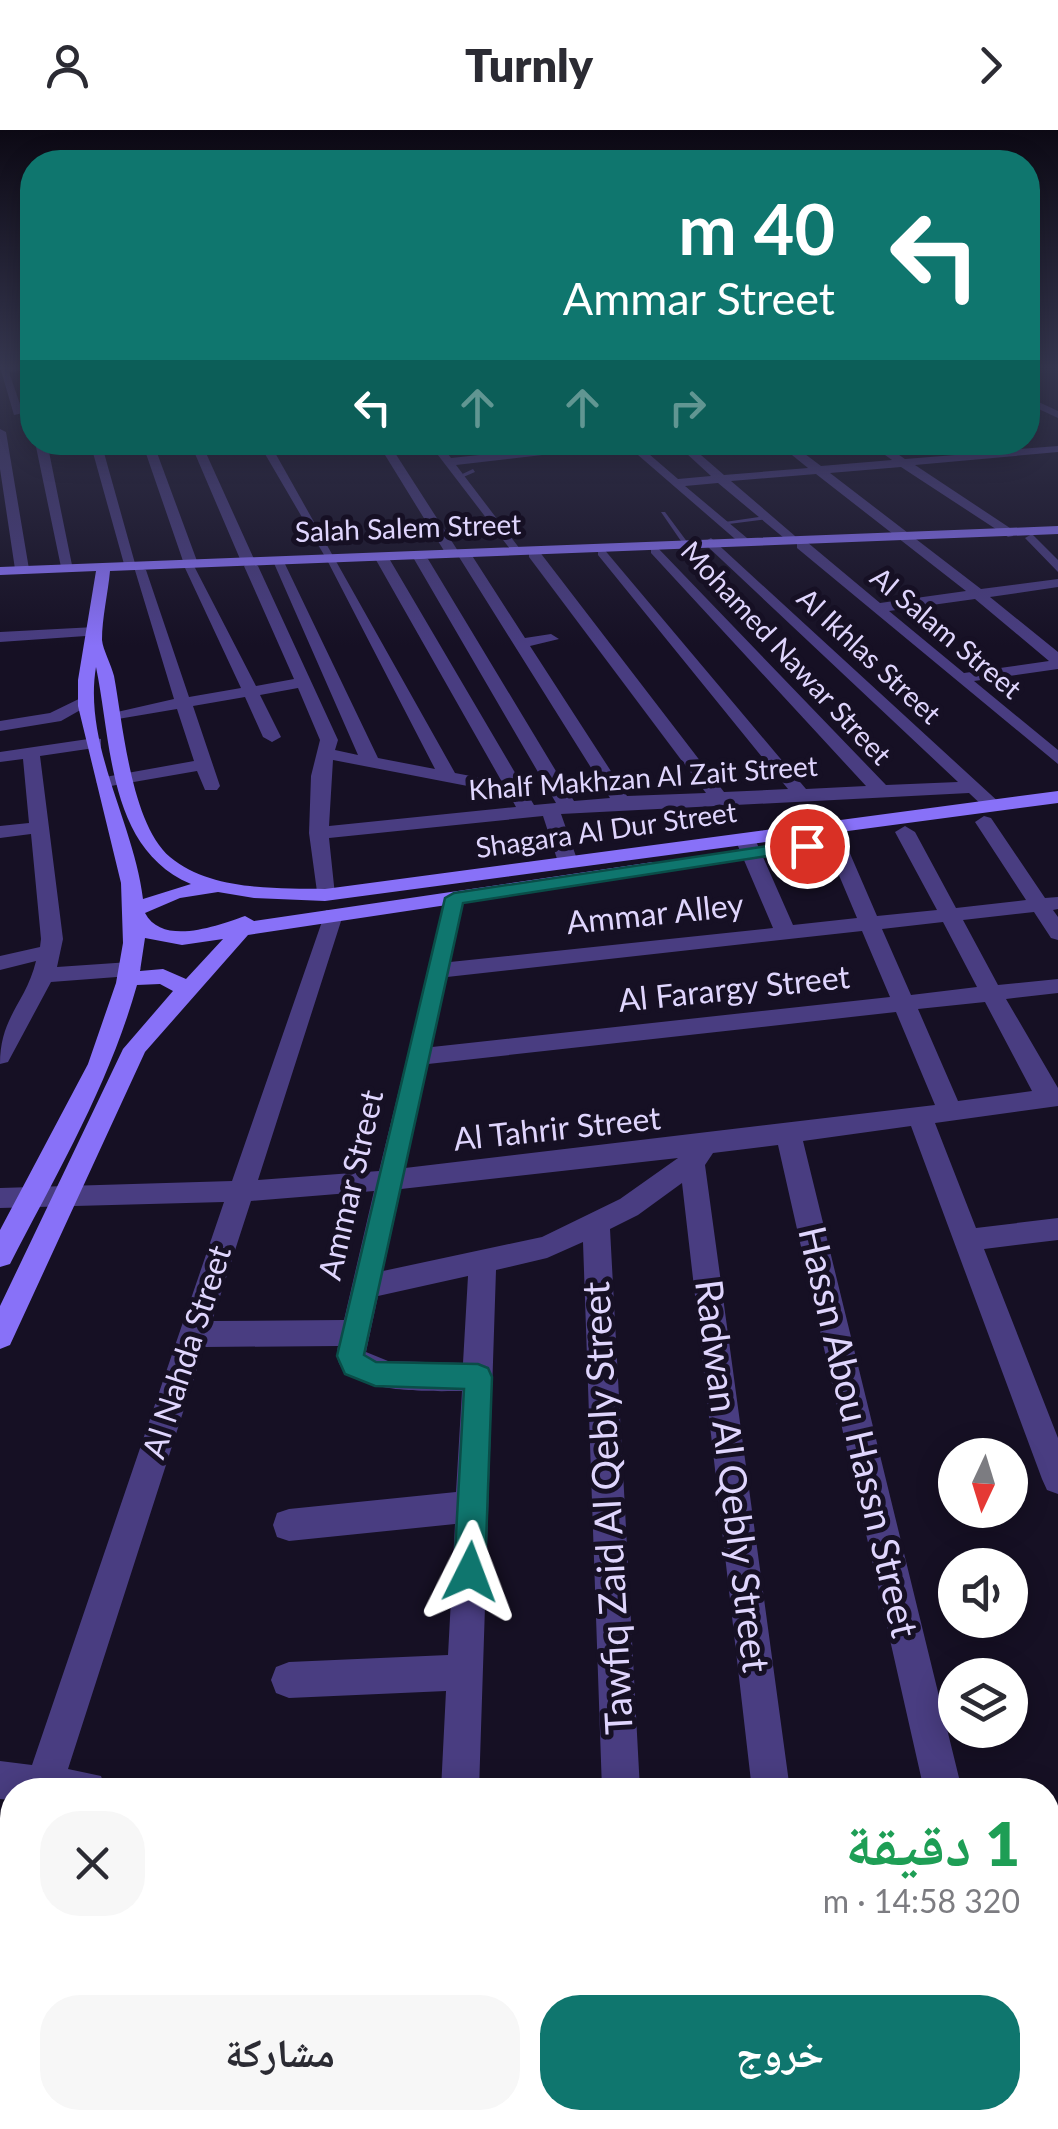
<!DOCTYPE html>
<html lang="ar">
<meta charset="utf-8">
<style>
:root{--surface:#fff;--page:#f7f7f7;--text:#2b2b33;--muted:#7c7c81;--accent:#0f766e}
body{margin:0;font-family:Lato,"Noto Naskh Arabic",sans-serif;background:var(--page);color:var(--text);direction:rtl;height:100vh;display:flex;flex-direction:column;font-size:38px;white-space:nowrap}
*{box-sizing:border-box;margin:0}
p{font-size:32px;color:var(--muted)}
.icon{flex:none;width:55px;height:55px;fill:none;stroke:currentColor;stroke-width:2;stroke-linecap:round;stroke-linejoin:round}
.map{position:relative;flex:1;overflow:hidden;direction:ltr}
.side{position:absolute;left:0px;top:1648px;width:1060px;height:352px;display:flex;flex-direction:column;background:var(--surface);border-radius:40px 40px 0 0;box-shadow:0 5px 25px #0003;direction:rtl}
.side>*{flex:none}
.banner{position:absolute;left:20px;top:20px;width:1020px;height:305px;border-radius:40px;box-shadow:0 5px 25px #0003;direction:rtl;background:#0f766e;color:#fff;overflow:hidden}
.needle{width:65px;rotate:184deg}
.buttons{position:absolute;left:938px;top:1308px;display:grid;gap:20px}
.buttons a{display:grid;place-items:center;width:90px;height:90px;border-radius:50%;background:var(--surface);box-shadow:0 5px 25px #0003;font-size:50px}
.pin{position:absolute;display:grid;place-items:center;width:85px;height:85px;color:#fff;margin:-42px;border:5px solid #fff;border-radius:50%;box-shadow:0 2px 10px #0007}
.me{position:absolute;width:110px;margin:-55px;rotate:3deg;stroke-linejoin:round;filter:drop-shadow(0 0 8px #0008)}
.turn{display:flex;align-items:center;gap:35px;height:210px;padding:0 40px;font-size:45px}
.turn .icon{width:130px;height:130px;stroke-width:2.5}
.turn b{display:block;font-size:70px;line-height:85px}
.lanes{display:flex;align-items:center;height:95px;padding:0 40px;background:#0003;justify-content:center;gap:50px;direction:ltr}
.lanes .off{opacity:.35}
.round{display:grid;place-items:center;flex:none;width:105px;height:105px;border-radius:40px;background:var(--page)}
.headline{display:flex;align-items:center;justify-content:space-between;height:170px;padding:0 40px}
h1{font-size:60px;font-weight:800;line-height:75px;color:#1e9e55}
.button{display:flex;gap:20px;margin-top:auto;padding:20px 40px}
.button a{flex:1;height:115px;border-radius:40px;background:var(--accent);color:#fff;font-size:40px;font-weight:800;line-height:115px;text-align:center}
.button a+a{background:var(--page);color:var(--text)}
header{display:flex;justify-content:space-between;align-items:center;height:130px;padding:0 40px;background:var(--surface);font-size:45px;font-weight:800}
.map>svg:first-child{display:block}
</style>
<header><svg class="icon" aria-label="forward" viewBox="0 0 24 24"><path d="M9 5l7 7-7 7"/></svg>Turnly<svg class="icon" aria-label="person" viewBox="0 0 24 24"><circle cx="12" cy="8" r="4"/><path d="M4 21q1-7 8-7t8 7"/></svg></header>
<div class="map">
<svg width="1058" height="1999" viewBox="0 0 1058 1999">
<rect width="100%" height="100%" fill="#161024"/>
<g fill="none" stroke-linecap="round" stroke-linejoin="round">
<!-- lane -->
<path fill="#493d81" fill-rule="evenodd" d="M 473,339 L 475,342 L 461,348 L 456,347 Z
M 661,382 L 665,382 L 688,413 L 687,414 L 683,414 Z
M 765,386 L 767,389 L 721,395 L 718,393 Z"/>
<!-- street -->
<path fill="#493d81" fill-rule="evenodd" d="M 32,236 L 32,240 L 9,242 L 23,283 L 14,285 L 0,237 Z
M 1051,236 L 1058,236 L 1058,240 Z
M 1028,267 L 1058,281 L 1058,288 L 1028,274 Z
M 0,299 L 6,302 L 29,439 L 22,443 L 15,439 L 0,339 Z
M 35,312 L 47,312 L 73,440 L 61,437 Z
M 90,312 L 101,312 L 136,437 L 146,440 L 189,567 L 241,558 L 185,438 L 189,435 L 183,431 L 142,312 L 153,312 L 197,431 L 193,434 L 256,556 L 294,549 L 244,436 L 247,433 L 240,429 L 190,312 L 201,312 L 254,429 L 251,432 L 258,436 L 338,610 L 335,620 L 358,625 L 273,431 L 285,434 L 378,628 L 435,639 L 327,430 L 258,312 L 269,312 L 455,643 L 502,652 L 376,430 L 378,427 L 390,430 L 534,675 L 556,673 L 414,429 L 416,426 L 428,429 L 574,671 L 610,668 L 459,427 L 461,424 L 471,424 L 525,508 L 551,504 L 559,509 L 530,516 L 627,666 L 706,663 L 529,427 L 529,421 L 539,421 L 724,662 L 788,659 L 598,425 L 598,419 L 603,418 L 806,659 L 866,656 L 651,423 L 651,417 L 656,416 L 886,655 L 958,652 L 706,415 L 704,412 L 711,408 L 1002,675 L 1000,679 L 986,679 L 969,663 L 561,684 L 578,732 L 568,738 L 558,732 L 543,686 L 329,708 L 335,765 L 332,769 L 318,769 L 309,703 L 311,646 L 320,610 L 298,558 L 260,565 L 281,607 L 272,612 L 263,607 L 245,567 L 193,576 L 220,656 L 217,660 L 205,660 L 197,641 L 105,657 L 96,652 L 105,647 L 194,631 L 177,579 L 112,590 L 104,585 L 174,569 L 134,437 L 124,434 ZM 333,630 L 509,664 L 516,677 L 329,696 Z
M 377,312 L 388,312 L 458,421 L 456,424 L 446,424 Z
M 428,312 L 439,312 L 451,328 L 595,313 L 585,320 L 456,335 L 520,419 L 513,423 Z
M 623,312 L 635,312 L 678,349 L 711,346 L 674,312 L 686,312 L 724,345 L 808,338 L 776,312 L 789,312 L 821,336 L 892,330 L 867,312 L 880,312 L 905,329 L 980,323 L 966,312 L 980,312 L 994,321 L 1058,316 L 1058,322 L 915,335 L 1013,400 L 1013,406 L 1008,407 L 901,337 L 830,343 L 981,459 L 1058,449 L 1058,457 L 990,467 L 1058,522 L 1058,539 L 974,551 L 1058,620 L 1058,634 L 797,418 L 797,412 L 807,412 L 880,473 L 966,461 L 816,344 L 731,351 L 795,406 L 797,409 L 790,413 L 718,353 L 685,356 L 747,408 L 749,411 L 742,415 ZM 975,469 L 1049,531 L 964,543 L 889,481 Z
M 1032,404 L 1058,430 L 1058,442 L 1025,408 Z
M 95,497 L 100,499 L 100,505 L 0,512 L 0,502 Z
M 85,566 L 93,571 L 91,574 L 61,591 L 0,601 L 0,591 L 50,583 Z
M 95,608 L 101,609 L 101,617 L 40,626 L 63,809 L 57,837 L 130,832 L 141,839 L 130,846 L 51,852 L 8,932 L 0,934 C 0,886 26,873 36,831 L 0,840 L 0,826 L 40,817 L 41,809 L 31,704 L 0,708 L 0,696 L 29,693 L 23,629 L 0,632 L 0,622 Z
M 984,686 L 991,688 L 1045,768 L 1058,767 L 1058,779 L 1053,780 L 1058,787 L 1058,810 L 1051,808 L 1034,782 L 963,790 L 998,855 L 1058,849 L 1058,863 L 1006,869 L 1058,958 L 1058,976 L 935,993 L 976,1098 L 1058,1088 L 1058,1110 L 984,1119 L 1058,1308 L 1058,1364 L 1047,1360 L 1042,1349 L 911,996 L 803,1011 L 962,1660 L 924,1660 L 778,1015 L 713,1023 L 705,1035 L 790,1660 L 752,1660 L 682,1053 L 638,1085 L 610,1099 L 640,1660 L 602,1660 L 583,1112 L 547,1128 L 496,1140 L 479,1660 L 441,1660 L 446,1561 L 289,1568 L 276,1563 L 271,1550 L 276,1537 L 289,1532 L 448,1525 L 455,1394 L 289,1411 L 277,1407 L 273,1395 L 277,1383 L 289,1379 L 456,1362 L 462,1261 C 432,1261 326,1266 338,1216 L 204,1217 L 68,1639 L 101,1646 L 106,1660 L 12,1660 L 12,1670 L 0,1669 L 0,1631 L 32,1635 L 224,1072 L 0,1078 L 0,1058 L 232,1051 L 326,780 L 340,780 L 343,785 L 258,1050 L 379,1041 L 447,764 L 461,764 L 464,768 L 450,832 L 773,798 L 735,709 L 745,703 L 755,709 L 793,795 L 857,788 L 825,712 L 835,706 L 845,712 L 877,786 L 937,780 L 895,702 L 905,696 L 915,702 L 956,778 L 1026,770 L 975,692 ZM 943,792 L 977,857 L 911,865 L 882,799 ZM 862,801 L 890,867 L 432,917 L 447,847 ZM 985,872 L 1032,961 L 958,971 L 918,879 ZM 896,882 L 935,975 L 405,1038 L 428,934 ZM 678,1028 L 620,1069 L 542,1107 L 383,1141 L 401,1059 ZM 374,1061 L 344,1190 L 212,1191 L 251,1071 ZM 468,1146 L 463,1233 L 388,1231 L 366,1222 L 378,1166 Z
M 12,1730 L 12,1802 L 0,1807 L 0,1735 Z
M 1058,1818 L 1058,1860 L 1048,1861 L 1048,1819 Z
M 423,1988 L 467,1988 L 467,1999 L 423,1999 Z
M 614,1988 L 658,1988 L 658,1999 L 614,1999 Z
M 791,1988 L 835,1988 L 836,1999 L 792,1999 Z
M 998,1988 L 1042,1988 L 1045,1999 L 1001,1999 Z"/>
<!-- secondary -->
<path fill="#8871f8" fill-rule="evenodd" d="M 1058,396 L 1058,404 L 110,441 C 108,463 102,488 102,510 C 103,520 111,534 114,546 C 123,594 131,694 170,727 C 211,761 275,758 325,759 L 1058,661 L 1058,673 L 325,771 L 254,768 L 218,762 L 180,768 L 145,783 C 163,817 219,795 245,786 L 254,791 L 653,732 L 663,738 L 653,744 L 248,805 L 145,922 L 10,1215 L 0,1219 L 0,1176 L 123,919 L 173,861 L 160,854 L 137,855 C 109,955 57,1043 10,1134 L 0,1137 L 0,1100 L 88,934 L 116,853 L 123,813 L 121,753 L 78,576 L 78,550 L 96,441 L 0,445 L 0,437 ZM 96,537 C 112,614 108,719 191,754 L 143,769 C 134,693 83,615 96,537 ZM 145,808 L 182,815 L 223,809 L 186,849 L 163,839 L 140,841 Z"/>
</g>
<!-- sky -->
<linearGradient id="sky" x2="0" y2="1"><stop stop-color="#0c0914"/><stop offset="0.46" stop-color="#363750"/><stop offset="1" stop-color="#363750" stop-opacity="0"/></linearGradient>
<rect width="1058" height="516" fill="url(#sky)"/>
<!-- route -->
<path fill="#0f766e" stroke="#0a4d48" stroke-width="2.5" d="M 807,710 L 816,716 L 813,719 L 463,773 L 364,1225 L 376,1232 L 478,1234 L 488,1238 L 492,1247 L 485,1442 L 481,1453 L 470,1458 L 459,1453 L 454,1442 L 464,1259 L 375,1256 L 345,1244 L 337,1226 L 445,768 L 454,763 Z"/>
<g text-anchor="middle" stroke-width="10" stroke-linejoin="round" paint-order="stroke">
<!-- far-street labels -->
<g font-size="28" fill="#dfd5fd" stroke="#161024">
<text transform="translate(408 398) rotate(-2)" y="10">Salah Salem Street</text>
<text transform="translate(946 503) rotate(40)" y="10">Al Salam Street</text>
<text transform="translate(786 523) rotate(47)" y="10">Mohamed Nawar Street</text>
<text transform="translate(869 526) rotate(43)" y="10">Al Ikhlas Street</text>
<text transform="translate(643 648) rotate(-4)" y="10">Khalf Makhzan Al Zait Street</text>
<text transform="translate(606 700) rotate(-8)" y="10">Shagara Al Dur Street</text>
</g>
<!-- street labels -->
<g font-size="32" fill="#dfd5fd" stroke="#161024">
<text transform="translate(655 784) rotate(-6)" y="11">Ammar Alley</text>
<text transform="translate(734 859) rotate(-6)" y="11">Al Farargy Street</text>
<text transform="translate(557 999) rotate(-6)" y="11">Al Tahrir Street</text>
<text transform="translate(351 1055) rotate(-77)" y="11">Ammar Street</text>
<text transform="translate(187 1222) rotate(-72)" y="11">Al Nahda Street</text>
</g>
<!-- near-street labels -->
<g font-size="38" fill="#dfd5fd" stroke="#161024">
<text transform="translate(858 1302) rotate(77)" y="13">Hassn Abou Hassn Street</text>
<text transform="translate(732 1346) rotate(83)" y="13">Radwan Al Qebly Street</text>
<text transform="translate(608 1378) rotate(-93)" y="13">Tawfiq Zaid Al Qebly Street</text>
</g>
</g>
</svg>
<div class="buttons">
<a><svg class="needle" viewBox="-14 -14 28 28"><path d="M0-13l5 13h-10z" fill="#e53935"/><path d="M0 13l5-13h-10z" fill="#7c7c81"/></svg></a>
<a><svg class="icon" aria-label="sound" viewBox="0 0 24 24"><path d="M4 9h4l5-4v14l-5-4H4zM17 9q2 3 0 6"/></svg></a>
<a><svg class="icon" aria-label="layers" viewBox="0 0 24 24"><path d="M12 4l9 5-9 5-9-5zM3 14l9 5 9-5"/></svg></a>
</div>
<div class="pin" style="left:807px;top:716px;background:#d93025"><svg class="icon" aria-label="arrive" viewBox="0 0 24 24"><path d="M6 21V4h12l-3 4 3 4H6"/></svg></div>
<svg class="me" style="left:470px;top:1442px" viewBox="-20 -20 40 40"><path d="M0-17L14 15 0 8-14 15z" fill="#0f766e" stroke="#fff" stroke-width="4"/></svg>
<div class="banner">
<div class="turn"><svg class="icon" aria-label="left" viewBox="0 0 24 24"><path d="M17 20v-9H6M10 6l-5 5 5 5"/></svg><div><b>40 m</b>Ammar Street</div></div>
<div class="lanes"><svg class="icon" aria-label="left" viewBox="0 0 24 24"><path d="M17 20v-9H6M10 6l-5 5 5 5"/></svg><svg class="icon off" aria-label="ahead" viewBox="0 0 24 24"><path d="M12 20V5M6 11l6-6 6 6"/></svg><svg class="icon off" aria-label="ahead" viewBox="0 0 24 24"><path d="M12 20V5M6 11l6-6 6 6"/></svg><svg class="icon off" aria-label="right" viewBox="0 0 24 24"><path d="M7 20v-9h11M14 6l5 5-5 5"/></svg></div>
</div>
<section class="side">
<div class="headline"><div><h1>1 دقيقة</h1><p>320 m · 14:58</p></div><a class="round"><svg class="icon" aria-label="close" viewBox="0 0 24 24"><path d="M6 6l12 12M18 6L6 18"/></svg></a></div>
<div class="button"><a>خروج</a><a>مشاركة</a></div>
</section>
</div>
